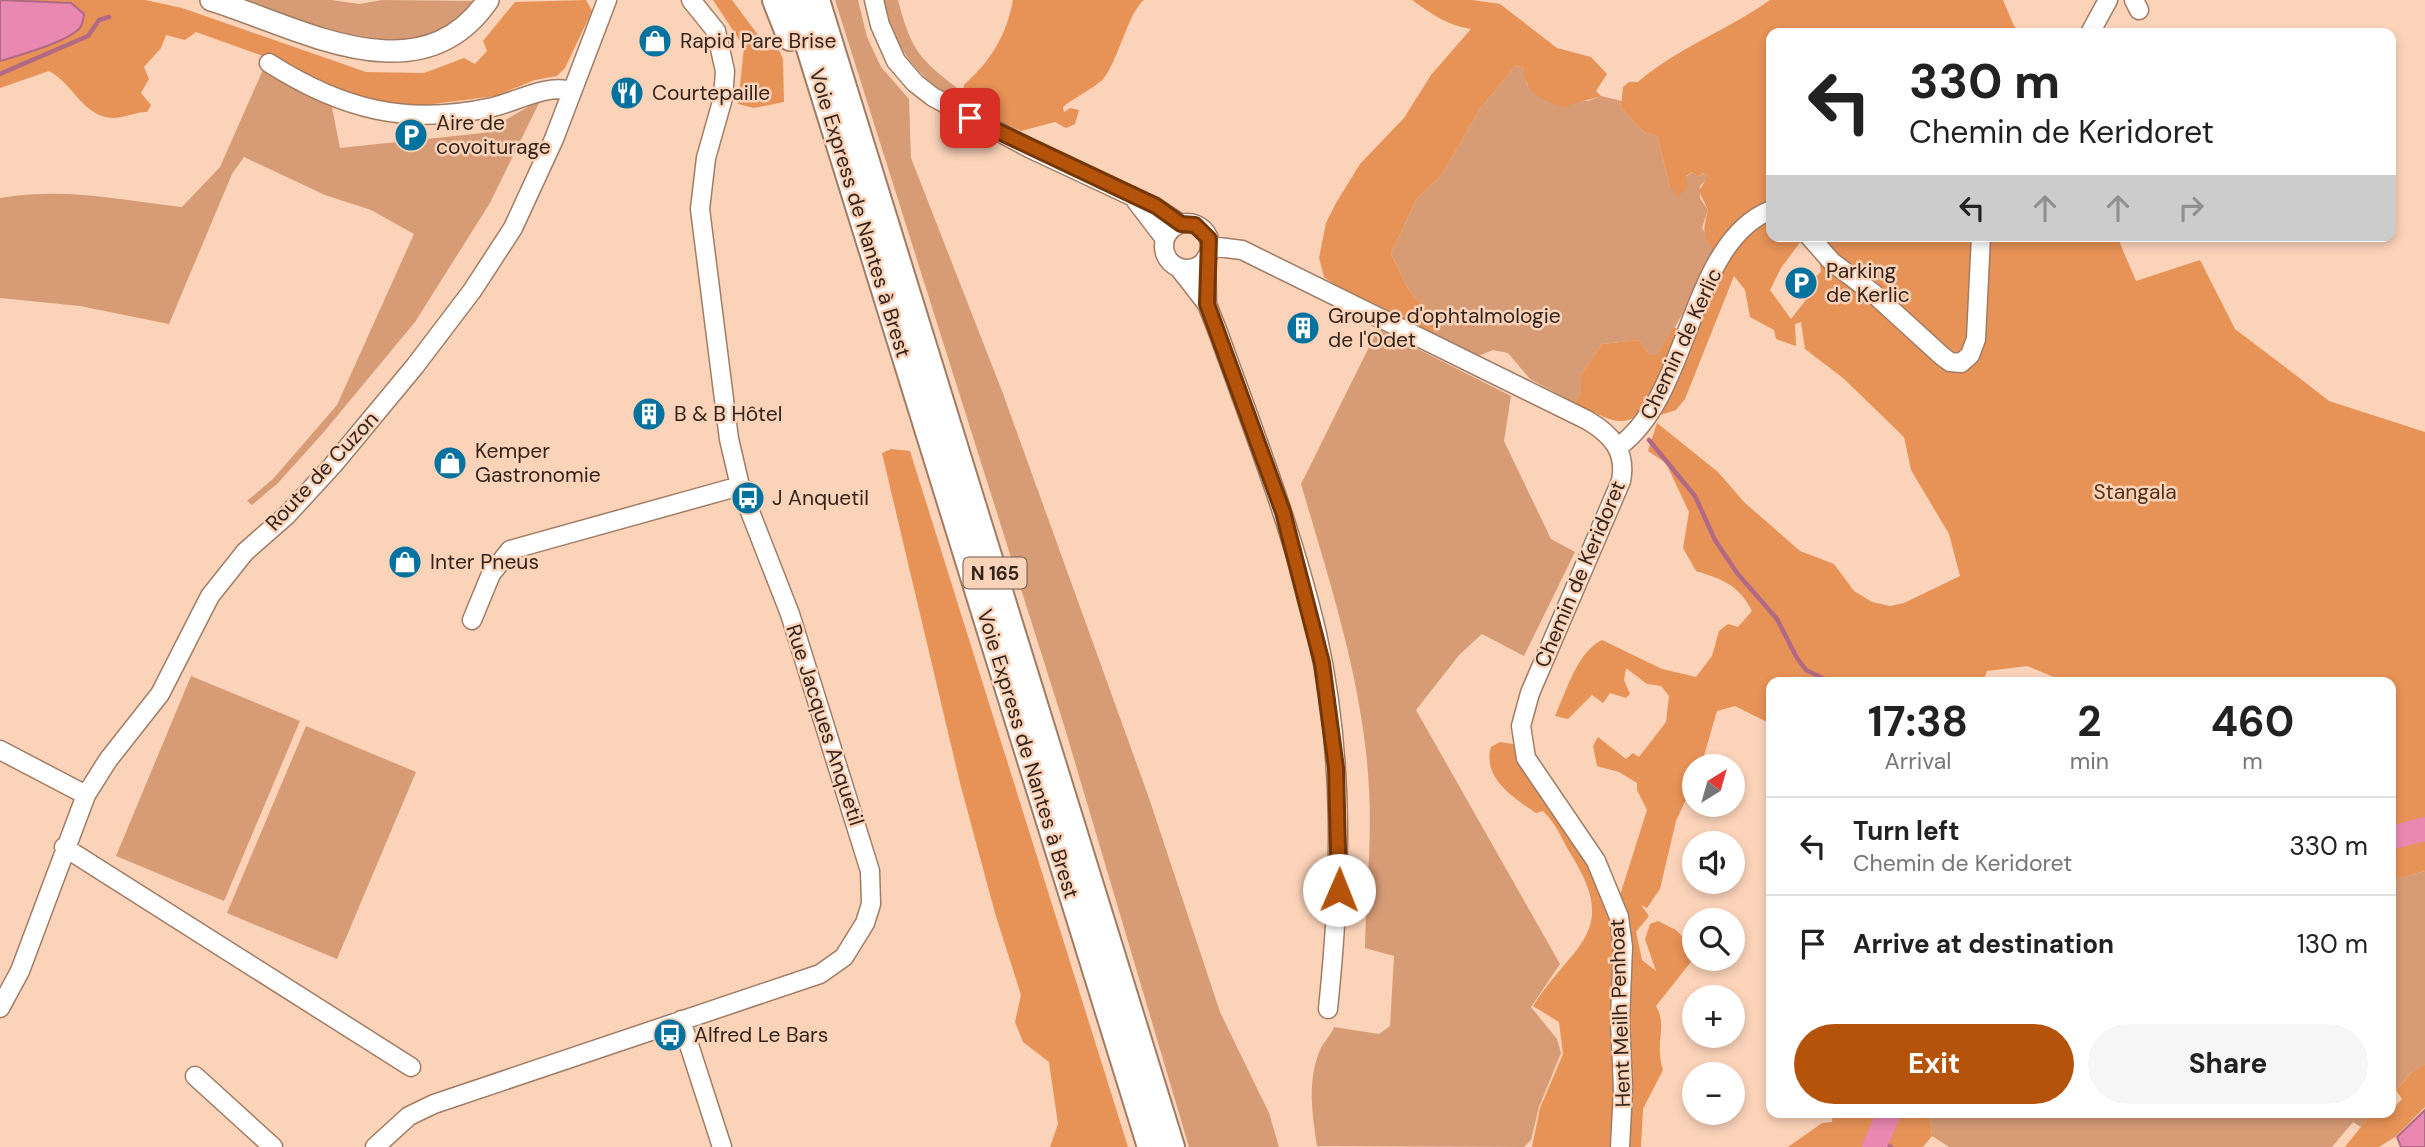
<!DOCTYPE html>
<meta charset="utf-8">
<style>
:root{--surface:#fff;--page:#f6f6f6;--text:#222;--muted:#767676;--line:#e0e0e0;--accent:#b45309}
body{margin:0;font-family:"DM Sans",sans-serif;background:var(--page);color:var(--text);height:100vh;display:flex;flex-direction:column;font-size:26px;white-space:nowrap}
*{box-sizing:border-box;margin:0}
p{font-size:23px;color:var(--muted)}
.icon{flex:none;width:38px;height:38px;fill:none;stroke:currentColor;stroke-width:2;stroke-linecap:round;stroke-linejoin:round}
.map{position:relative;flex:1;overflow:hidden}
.sheet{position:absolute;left:1766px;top:677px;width:630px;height:441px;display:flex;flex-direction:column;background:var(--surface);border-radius:14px;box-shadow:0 4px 10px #0003}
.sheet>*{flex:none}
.guide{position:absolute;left:1766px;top:28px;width:630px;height:214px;border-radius:14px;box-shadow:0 4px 10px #0003;background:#fff;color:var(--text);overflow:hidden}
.needle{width:46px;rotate:37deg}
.buttons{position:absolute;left:1682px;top:754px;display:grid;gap:14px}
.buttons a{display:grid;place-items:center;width:63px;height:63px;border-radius:50%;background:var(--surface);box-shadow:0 4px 10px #0003;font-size:35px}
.pin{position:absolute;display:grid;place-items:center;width:60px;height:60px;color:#fff;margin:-30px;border-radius:14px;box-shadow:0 4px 10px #0006}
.me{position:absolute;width:77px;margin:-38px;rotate:1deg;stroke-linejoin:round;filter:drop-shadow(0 0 5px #0008)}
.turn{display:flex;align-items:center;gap:24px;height:147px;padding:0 28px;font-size:32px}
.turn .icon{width:91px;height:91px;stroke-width:2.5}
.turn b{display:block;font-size:49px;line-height:60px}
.lanes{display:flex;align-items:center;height:66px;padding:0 28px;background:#0003;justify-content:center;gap:35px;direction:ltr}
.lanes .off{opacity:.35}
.eta{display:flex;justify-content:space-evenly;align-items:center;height:119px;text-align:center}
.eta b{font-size:42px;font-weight:700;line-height:49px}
.action{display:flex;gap:14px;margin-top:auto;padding:14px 28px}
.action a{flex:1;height:80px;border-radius:42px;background:var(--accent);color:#fff;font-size:28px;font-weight:700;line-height:80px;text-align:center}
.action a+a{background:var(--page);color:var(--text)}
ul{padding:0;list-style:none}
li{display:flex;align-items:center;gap:21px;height:98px;padding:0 28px;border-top:2px solid var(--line)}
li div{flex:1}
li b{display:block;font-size:26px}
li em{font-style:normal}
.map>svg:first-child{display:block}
</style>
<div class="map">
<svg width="2425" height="1147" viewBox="0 0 2425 1147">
<rect width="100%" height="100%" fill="#fbd3b9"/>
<!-- green -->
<path fill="#d79c76" d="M 235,0 L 331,0 L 359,4 L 382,0 L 479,1 L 462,20 L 417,44 L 352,40 Z
M 835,0 L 858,0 L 867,37 L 881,67 L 909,99 L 911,158 L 1002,391 L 1149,798 L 1220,1012 L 1269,1113 L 1279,1147 L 1189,1147 L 1063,722 Z
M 883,0 L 898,0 C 911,50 919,59 960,90 L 957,102 C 913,71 897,53 883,0 Z
M 265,65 L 330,97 L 340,148 L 483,133 L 538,101 L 539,103 L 490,203 L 415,322 L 323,433 L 278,483 L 252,505 L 247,501 L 273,479 L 337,405 L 414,234 L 371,210 L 325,195 L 244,157 L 232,174 L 169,324 L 80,306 L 0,298 L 0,198 C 65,187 118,200 182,207 L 220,167 Z
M 1516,65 L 1523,68 L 1527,85 L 1577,100 L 1588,101 L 1601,96 L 1622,101 L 1621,108 L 1644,132 L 1657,136 L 1670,186 L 1693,172 L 1698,177 L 1705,173 L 1709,177 L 1700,186 L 1700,198 L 1708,210 L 1702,228 L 1717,253 L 1659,355 L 1650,355 L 1639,340 L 1602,344 L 1581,375 L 1581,391 L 1575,403 L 1530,379 L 1508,353 L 1493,350 L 1478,356 L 1436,337 L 1429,313 L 1408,289 L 1391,254 L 1417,198 L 1441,176 L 1480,109 Z
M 1378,329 L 1511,396 L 1504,441 L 1551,539 L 1575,552 L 1524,656 L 1482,634 L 1460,654 L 1416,710 L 1560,964 L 1531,1007 L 1557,1039 L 1561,1053 L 1539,1107 L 1531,1140 L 1524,1147 L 1317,1146 C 1312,1114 1307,1081 1320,1050 C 1324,1041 1330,1037 1334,1027 L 1379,1034 L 1390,1026 L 1394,956 L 1365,948 C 1366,896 1372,841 1369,789 C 1364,685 1330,583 1301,484 Z
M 191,676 L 300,721 L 224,901 L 116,856 Z
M 306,726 L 416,772 L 337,959 L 227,913 Z
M 2425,871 L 2425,1064 L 2412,1072 L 2391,1095 L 2390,880 Z
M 1934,1113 L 2372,1113 L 2361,1127 L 2353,1122 L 2332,1147 L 1949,1147 L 1932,1136 L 1930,1119 Z"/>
<!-- forest -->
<path fill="#e79257" d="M 0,0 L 145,0 L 182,8 L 366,72 L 424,73 L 464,58 L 475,64 L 487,51 L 483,41 L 515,2 L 586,0 L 592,11 L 565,68 L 557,76 L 535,80 L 495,96 L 410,107 L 388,109 L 299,75 L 274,60 L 196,32 L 185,40 L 166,35 L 161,48 L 144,67 L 149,79 L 141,93 L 151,105 L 147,112 C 136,112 125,117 115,118 C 84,119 73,83 49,71 L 0,88 Z
M 713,0 L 732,0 L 767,47 L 771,50 L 778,48 L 783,59 L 784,102 L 754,108 L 738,104 L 744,47 Z
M 1013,0 L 1144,0 C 1128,13 1119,58 1104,78 C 1099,85 1072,99 1063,107 L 1064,112 L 1070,108 L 1079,110 L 1075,124 L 1066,128 L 1055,122 L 1021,131 L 963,105 L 964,85 C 991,60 1006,37 1013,0 Z
M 1412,0 L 1472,0 L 1500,4 L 1557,48 L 1591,57 L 1607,74 L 1596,91 L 1601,96 C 1588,101 1577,100 1565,108 C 1542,99 1526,95 1523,68 L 1516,65 L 1480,109 L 1441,176 L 1417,198 L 1391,254 L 1408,289 L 1429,313 L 1436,337 L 1336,286 L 1324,277 L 1319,258 L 1326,223 L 1336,203 L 1360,164 L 1404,118 L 1431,75 L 1471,29 C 1447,25 1433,15 1412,0 Z
M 1770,0 L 2003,0 L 2014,26 L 2022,33 L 1771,33 L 1771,204 L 1717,253 C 1701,236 1703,231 1708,210 L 1699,191 L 1708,176 L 1704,173 L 1698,177 L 1692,172 L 1686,176 L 1688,186 L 1678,197 L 1670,186 L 1657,136 L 1644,132 L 1621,108 L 1623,87 L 1629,82 L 1638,82 C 1677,48 1728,30 1770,0 Z
M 1765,221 L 1771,221 L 1771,236 L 1804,237 L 1781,268 L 1770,290 L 1791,319 L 1812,292 L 1814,278 L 1821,272 L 1815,236 L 2117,236 L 2136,281 L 2200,260 L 2235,329 L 2293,373 L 2329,401 L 2425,432 L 2425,871 L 2391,880 L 2390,682 L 2066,682 L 2027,666 L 1987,671 L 1983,682 L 1771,682 L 1771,724 L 1735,706 L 1717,711 L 1701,766 L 1694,766 L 1694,782 L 1676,821 L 1660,889 L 1647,908 L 1641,905 L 1649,916 L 1636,932 L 1642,960 L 1656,971 L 1645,939 L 1650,924 L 1658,921 L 1676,930 L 1686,940 L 1694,937 L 1694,958 L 1656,1006 C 1668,1026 1654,1043 1663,1070 L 1643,1109 L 1641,1147 L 1532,1147 L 1540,1108 L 1563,1054 L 1559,1022 L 1533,1006 C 1572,944 1620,934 1572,856 C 1560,837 1560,829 1543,811 L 1536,813 C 1514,798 1482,778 1491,747 L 1500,742 L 1513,744 L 1614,901 L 1621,892 L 1647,810 L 1637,790 L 1637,783 L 1619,772 L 1597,766 L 1593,746 L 1598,737 L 1626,759 L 1633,753 L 1639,757 L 1666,722 L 1669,696 L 1661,686 L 1647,684 L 1626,668 L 1624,680 L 1630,694 L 1626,698 L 1610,693 L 1603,703 L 1592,695 L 1568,719 L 1555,716 C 1566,692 1577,652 1602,640 L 1662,669 L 1696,677 L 1712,656 L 1719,631 L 1728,624 L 1738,627 L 1752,611 C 1739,585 1722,579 1696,571 L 1683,548 L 1689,512 L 1666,463 L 1648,451 L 1657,423 L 1718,472 L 1744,502 L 1800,551 L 1834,564 L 1854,591 L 1872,602 L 1890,606 L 1904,603 L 1960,576 L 1949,534 L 1911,470 L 1904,437 L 1843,378 L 1805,349 L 1801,322 L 1795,324 L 1796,346 L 1776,339 L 1774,330 L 1750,317 L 1745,290 L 1734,276 L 1685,399 L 1676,410 L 1657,416 L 1667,390 C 1624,429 1627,429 1575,403 L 1581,391 L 1581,375 L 1602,344 L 1639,340 L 1650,355 L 1658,355 L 1673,327 L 1691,334 C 1711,292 1727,250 1765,221 Z
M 891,449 L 910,451 L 1128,1147 L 1050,1147 L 1058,1124 L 1049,1062 L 1023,1042 L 1015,1022 L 1021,995 L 995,913 L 960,783 L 882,453 Z
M 2425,1064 L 2425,1107 L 2395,1137 L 2379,1147 L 2345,1147 L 2372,1113 L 2390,1113 L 2391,1101 L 2395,1106 L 2402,1099 L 2396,1090 L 2412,1072 Z
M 1833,1113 L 1934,1113 L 1930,1119 L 1932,1136 L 1923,1147 L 1788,1147 L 1822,1123 L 1832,1122 Z"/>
<!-- water -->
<path fill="#e988b1" stroke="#b26a84" stroke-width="2" d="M 0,0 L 71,3 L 84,14 C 83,19 83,25 79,29 C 64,43 20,55 0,61 Z
M 2425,1110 L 2425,1147 L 2401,1147 L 2397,1137 Z"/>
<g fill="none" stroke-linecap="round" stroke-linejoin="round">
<!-- stream -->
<path stroke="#b26a84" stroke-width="4.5" d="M 0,74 L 88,36 L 99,20 L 109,17
M 1649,440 L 1695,496 L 1715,540 L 1737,573 L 1777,619 L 1797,658 L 1806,670 L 1830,682
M 1877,1140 L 1891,1147"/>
<!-- river -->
<path stroke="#e988b1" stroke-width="24" d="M 2390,838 L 2425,829
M 1874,1147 L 1889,1113"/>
<defs>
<path id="minor" d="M 874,0 L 880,25 L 896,61 L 915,83 L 933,97 L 1029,148 L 1155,207 L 1181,224
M 2134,0 L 2139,10
M 2090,33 L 2108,0
M 269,63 C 343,110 407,126 493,107 C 518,101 546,84 571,91
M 1136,201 L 1165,239
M1164 246a23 23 0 1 1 46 0a23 23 0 1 1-46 0Z
M 1809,236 L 1832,262 L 1873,293 L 1942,356 L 1950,362 L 1961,363 L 1970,355 L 1976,339 L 1981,236
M 1210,246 L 1242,250 L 1587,420 C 1611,434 1627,451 1621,481 L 1530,693 L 1521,726 L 1526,758 L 1596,861 L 1619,917 L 1623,947 L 1620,1020 L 1623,1089 L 1620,1147
M 1206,258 L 1207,304
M 1179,268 L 1207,304 L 1218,332 C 1254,432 1293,531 1317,634 C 1345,758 1341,883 1328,1009
M 1618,447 C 1692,394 1688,243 1771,210
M 472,620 L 491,574 L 510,550 L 740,486
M 0,750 L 86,795
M 64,847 L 411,1067
M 0,1008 L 20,971 L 86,795 L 108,760 L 160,694 L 210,596 L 245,552 L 287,515 L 333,465 L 415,366 L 472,291 L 513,228 L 554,139 L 607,0
M 681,1020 L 722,1147
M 195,1076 L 273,1147
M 375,1147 L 409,1116 L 434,1104 L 820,974 L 844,957 L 865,923 L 871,904 L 870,871 L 790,614 L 740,486 L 729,439 L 700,209 L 706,158 L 723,98 L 725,71 L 716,31 L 691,0"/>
<path id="major" d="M 211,0 C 299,27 420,100 488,0"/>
<path id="highway" d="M 775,0 L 790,38
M 794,0 L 1150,1147
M 817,0 L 1172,1147"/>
</defs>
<!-- minor casing -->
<use href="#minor" stroke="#a07c65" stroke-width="21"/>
<!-- major casing -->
<use href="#major" stroke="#a07c65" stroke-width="24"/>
<!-- highway casing -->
<use href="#highway" stroke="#a07c65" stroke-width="28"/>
<!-- minor -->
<use href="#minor" stroke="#fff" stroke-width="18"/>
<!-- major -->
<use href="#major" stroke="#fff" stroke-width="21"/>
<!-- highway -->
<use href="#highway" stroke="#fff" stroke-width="24"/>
</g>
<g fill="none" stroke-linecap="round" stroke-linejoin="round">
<defs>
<path id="route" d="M 970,118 L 1156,206 L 1181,224 L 1195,225 L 1209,239 L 1207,304 L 1283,512 L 1322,663 L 1336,768 L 1339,890"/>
</defs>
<!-- route casing -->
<use href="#route" stroke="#753606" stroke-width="18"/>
<!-- route -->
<use href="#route" stroke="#b45309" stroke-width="12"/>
</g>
<!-- icons -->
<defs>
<symbol id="shop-disc" viewBox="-11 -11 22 22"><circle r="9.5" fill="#04729e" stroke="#fbd3b9"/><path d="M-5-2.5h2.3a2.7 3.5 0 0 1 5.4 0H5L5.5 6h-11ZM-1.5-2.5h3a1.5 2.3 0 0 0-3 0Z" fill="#fff"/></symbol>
<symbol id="restaurant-disc" viewBox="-11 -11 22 22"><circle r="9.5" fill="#04729e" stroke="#fbd3b9"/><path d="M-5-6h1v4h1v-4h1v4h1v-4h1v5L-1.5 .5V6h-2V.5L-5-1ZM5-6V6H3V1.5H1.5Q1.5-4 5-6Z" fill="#fff"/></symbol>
<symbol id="parking-disc" viewBox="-11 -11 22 22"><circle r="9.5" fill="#04729e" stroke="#fbd3b9"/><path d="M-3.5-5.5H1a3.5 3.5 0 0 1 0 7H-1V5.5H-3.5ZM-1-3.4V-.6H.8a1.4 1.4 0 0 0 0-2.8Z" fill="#fff"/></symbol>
<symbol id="building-disc" viewBox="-11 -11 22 22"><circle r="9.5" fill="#04729e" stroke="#fbd3b9"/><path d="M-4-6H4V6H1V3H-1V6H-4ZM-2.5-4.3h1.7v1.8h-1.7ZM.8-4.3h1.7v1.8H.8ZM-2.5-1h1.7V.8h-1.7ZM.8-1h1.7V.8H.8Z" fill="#fff"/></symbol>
<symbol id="bus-disc" viewBox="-11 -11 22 22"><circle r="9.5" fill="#04729e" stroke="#fbd3b9"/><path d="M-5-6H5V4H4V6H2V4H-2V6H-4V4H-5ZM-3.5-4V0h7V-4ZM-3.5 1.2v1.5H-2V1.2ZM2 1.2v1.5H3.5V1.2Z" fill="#fff"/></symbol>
</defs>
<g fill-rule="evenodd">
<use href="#shop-disc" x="636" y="22" width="38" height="38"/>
<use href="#restaurant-disc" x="608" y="74" width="38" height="38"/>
<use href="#parking-disc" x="392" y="116" width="38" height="38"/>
<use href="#parking-disc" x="1782" y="264" width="38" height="38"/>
<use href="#building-disc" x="1284" y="309" width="38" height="38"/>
<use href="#building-disc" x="630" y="395" width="38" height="38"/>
<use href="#shop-disc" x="431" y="444" width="38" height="38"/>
<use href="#bus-disc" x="729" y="479" width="38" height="38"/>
<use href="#shop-disc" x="386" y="543" width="38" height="38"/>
<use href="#bus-disc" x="651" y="1016" width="38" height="38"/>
</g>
<g text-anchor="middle" stroke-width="5" stroke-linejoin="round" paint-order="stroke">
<!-- shield labels -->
<rect fill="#fbd3b9" stroke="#6f584a" stroke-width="2" x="963.5" y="557.5" width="63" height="31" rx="5"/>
<g font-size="19" font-weight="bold" fill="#33241b">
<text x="995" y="580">N 165</text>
</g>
<!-- poi labels -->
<g font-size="21" fill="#33241b" stroke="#fbd3b9" text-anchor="start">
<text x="680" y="48">Rapid Pare Brise</text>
<text x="652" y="100">Courtepaille</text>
<text x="436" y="130">Aire de<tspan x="436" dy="24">covoiturage</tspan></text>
<text x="1826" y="278">Parking<tspan x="1826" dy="24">de Kerlic</tspan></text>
<text x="1328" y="323">Groupe d'ophtalmologie<tspan x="1328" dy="24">de l'Odet</tspan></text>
<text x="674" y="421">B &amp; B Hôtel</text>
<text x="475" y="458">Kemper<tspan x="475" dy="24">Gastronomie</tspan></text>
<text x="772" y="505">J Anquetil</text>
<text x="430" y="569">Inter Pneus</text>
<text x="694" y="1042">Alfred Le Bars</text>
</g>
<!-- street labels -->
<g font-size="21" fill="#33241b" stroke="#fbd3b9">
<text transform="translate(860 213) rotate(73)" y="7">Voie Express de Nantes à Brest</text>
<text transform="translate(1681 344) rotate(-65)" y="7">Chemin de Kerlic</text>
<text transform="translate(322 471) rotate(-47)" y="7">Route de Cuzon</text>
<text transform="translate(1580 574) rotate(-67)" y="7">Chemin de Keridoret</text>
<text transform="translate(825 725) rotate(72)" y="7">Rue Jacques Anquetil</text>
<text transform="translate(1028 754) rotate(73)" y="7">Voie Express de Nantes à Brest</text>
<text transform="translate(1620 1013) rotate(-92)" y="7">Hent Meilh Penhoat</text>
</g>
<!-- park labels -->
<g font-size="21" fill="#533017" stroke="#fbd3b9">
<text x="2135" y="499">Stangala</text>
</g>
</g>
</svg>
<div class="buttons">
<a><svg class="needle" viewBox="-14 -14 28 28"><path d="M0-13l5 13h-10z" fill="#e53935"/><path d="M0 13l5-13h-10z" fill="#767676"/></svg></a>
<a><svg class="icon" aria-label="sound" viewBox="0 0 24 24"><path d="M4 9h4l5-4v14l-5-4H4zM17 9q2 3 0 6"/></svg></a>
<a><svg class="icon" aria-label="search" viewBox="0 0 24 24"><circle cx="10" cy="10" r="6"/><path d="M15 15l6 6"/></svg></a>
<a>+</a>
<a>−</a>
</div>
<div class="pin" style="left:970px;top:118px;background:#d93025"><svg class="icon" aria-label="arrive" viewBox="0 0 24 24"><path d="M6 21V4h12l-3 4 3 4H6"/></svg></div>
<svg class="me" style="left:1339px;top:890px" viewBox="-20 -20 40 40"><circle r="19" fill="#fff"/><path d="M0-13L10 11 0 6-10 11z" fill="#b45309"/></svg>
<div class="guide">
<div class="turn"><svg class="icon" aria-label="left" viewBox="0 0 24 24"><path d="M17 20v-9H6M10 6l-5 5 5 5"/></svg><div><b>330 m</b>Chemin de Keridoret</div></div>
<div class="lanes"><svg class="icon" aria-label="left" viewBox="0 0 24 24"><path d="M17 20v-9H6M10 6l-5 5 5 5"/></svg><svg class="icon off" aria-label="ahead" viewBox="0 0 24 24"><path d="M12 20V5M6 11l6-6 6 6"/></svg><svg class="icon off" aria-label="ahead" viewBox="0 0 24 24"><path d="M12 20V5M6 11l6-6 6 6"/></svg><svg class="icon off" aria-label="right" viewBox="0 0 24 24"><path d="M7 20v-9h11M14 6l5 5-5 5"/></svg></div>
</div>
<section class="sheet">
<div class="eta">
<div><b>17:38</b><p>Arrival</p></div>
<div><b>2</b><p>min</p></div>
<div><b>460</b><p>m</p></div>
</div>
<ul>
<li><svg class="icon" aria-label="left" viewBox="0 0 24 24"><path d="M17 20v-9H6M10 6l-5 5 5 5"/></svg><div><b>Turn left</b><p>Chemin de Keridoret</p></div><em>330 m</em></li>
<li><svg class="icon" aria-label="arrive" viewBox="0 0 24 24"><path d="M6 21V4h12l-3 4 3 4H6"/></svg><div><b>Arrive at destination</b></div><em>130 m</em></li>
</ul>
<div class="action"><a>Exit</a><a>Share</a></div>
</section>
</div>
